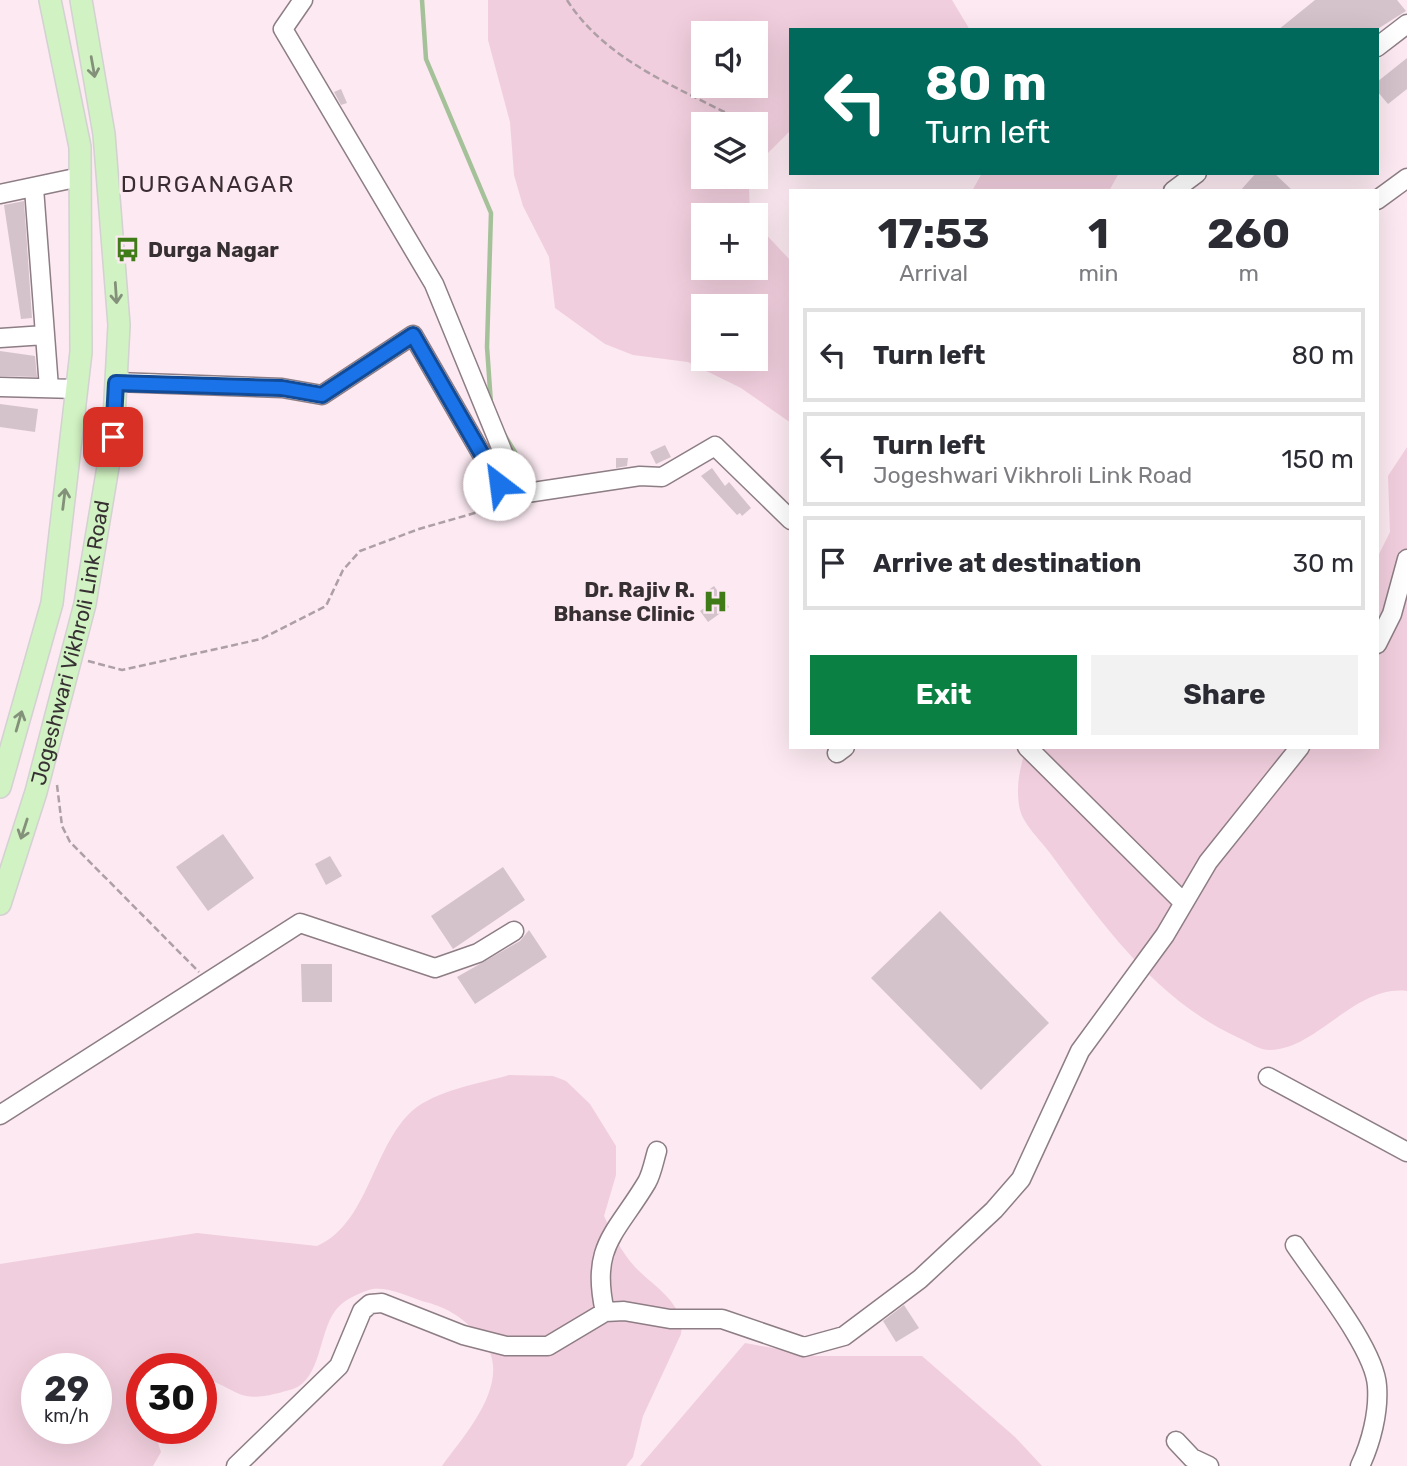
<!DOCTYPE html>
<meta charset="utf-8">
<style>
:root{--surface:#fff;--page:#f2f2f3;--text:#2b2b33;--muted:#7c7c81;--line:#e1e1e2;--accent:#0b8043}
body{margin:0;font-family:Rubik,sans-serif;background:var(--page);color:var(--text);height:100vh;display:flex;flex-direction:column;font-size:26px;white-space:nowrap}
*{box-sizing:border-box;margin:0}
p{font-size:23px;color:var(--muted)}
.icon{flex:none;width:38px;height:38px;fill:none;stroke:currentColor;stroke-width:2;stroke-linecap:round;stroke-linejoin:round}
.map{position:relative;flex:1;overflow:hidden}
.sheet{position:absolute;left:789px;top:189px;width:590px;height:560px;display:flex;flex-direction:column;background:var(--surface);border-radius:0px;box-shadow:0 7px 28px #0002}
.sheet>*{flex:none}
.guide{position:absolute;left:789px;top:28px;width:590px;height:147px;border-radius:0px;box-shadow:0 7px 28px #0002;background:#00695c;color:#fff;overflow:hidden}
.buttons{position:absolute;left:691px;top:21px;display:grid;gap:14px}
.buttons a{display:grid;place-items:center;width:77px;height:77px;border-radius:0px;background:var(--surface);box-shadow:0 7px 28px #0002;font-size:35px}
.speed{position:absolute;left:21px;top:1353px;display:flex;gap:14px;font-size:35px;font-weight:700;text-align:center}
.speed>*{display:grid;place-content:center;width:91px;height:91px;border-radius:50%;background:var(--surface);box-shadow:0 7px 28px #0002;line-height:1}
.speed small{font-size:18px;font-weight:400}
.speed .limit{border:10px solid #d22;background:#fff;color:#111}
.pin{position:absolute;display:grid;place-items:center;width:60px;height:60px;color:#fff;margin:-30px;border-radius:14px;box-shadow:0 4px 10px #0006}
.me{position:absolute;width:77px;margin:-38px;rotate:330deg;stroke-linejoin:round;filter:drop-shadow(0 0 5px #0008)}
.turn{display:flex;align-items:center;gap:24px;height:147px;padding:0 21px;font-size:32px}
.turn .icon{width:91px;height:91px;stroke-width:2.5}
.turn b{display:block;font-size:49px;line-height:60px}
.eta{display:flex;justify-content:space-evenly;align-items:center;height:119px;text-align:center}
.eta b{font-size:42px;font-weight:700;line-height:49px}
.primary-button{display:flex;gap:14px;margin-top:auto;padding:14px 21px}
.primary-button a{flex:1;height:80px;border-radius:0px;background:var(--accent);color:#fff;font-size:28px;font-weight:700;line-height:80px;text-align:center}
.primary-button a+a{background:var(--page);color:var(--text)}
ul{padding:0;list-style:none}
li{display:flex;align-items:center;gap:21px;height:94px;margin:0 14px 10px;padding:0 7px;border:4px solid var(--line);border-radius:0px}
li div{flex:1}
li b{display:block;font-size:26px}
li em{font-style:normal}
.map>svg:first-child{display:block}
</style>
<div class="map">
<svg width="1407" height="1466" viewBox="0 0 1407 1466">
<rect width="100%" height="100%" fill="#fce9f1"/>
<!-- green -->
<path fill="#f1cedd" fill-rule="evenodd" d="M 488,0 L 952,0 L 970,30 L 791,30 L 791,130 L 756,165 L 756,124 L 704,124 L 704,177 L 752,177 L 749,188 L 750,215 L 704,215 L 704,268 L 756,268 L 756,224 L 791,261 L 791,423 L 741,388 L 688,362 L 633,355 L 605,344 L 555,308 L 549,257 L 523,206 L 514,175 L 510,122 L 488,40 ZM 756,33 L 756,86 L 704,86 L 704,33 ZM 756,306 L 756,359 L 704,359 L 704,306 Z
M 982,173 L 1119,173 L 1109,191 L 972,191 Z
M 1407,447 L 1407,991 C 1354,985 1316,1051 1268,1050 C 1259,1050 1247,1041 1239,1038 C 1157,1001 1102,924 1050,853 C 1041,841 1024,825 1020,810 C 1015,787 1020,769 1026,747 L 1377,747 L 1377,558 L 1390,532 L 1388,476 Z
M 509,1075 L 553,1076 L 566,1081 L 590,1104 L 616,1146 L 616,1175 L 604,1216 C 612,1233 622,1253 635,1267 C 654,1287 686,1304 681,1334 L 643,1416 L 633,1457 L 626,1466 L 442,1466 C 469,1429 520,1374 476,1332 C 459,1315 446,1307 422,1301 C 406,1296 382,1284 366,1291 C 355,1295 342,1301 335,1311 C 319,1332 321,1379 293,1389 C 279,1393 260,1399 246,1396 C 231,1393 216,1378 201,1380 L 201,1368 L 142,1368 L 142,1428 L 153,1428 L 161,1452 L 153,1466 L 0,1466 L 0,1264 L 197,1233 L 317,1246 C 368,1224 372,1148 412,1111 C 436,1090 479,1084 509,1075 ZM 37,1368 L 96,1368 L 96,1428 L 37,1428 Z
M 745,1343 L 816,1356 L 922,1356 L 1015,1437 L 1042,1466 L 640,1466 Z"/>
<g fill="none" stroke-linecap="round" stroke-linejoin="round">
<!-- stream -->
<path stroke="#a5c199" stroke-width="4.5" d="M 422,0 L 426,59 L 491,213 L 487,347 L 491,404
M 504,434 L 522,464"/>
</g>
<!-- building -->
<path fill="#d5c3cb" d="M 1315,0 L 1397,0 L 1406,11 L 1376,30 L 1278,30 Z
M 1407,58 L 1407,89 L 1388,104 L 1377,91 L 1377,82 Z
M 341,89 L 347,103 L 341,105 L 334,92 Z
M 1256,173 L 1274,173 L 1293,191 L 1240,191 Z
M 24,201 L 32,318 L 21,319 L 4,205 Z
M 0,351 L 35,356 L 37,377 L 0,376 Z
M 0,404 L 38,409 L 35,432 L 0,427 Z
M 665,445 L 671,457 L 656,464 L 650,452 Z
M 616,458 L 628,458 L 627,466 L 616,468 Z
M 712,468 L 725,486 L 729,482 L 751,508 L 742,516 L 740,513 L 737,515 L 701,476 Z
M 714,586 L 729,607 L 708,622 L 700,611 L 710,604 L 703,594 Z
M 223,834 L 254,878 L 208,911 L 176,867 Z
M 330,856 L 342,876 L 326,885 L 315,864 Z
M 503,867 L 525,900 L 453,949 L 431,916 Z
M 940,911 L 1049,1023 L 981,1090 L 871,978 Z
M 529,930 L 547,957 L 475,1004 L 457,977 L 520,941 Z
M 301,964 L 332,964 L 332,1002 L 302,1002 Z
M 904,1305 L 919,1328 L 896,1342 L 883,1321 Z"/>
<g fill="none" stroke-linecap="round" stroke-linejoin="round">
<defs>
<path id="minor" d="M 303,0 L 283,29 L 434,284 L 520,494
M 1377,47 L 1407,24
M 34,188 L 49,388
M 1173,191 L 1197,173
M 0,194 L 80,177
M 1377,200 L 1407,178
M 0,338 L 45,335
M 116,382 L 282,388 L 322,395 L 413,335 L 499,484 L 520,494 L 640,476 L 662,477 L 715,446 L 791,520
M 0,387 L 77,389
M 1377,644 L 1392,614 L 1407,559
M 1027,747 L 1184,903
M 837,753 L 845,747
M 1268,1077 L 1407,1152
M 0,1115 L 300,923 L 435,968 L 478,953 L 514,931
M 1295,1245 C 1317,1278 1375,1349 1377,1386 C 1379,1412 1371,1443 1360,1466
M 605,1312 C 590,1246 616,1234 647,1182 C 652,1173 654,1161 657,1151
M 1176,1441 L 1192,1458 L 1209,1466
M 236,1466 L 339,1366 L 362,1311 L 370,1304 L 382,1303 L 463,1335 L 506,1346 L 548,1346 L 605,1312 L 624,1311 L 670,1319 L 722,1319 L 804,1347 L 844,1336 L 920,1279 L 994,1210 L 1021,1179 L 1080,1051 L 1165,935 L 1208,862 L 1300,747"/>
<g id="major">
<path d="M 0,787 L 52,603 L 81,352 L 80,147 L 50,0"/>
<path id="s1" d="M 0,904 L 36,792 L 85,604 L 113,437 L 119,325 L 104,134 L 81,0"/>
</g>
</defs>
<!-- minor casing -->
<use href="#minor" stroke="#8d7d84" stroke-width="21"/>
<!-- major casing -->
<use href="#major" stroke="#d3d1d2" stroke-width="24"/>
<!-- path -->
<path stroke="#ad9fa5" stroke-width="2.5" stroke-dasharray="7 3.5" stroke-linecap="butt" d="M 567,0 C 605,60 677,87 738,119
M 88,661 L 122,670 L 261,639 L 326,606 L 343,570 L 360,551 L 419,529 L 506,504
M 57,785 L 62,826 L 70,842 L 199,972"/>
<!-- minor -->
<use href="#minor" stroke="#fff" stroke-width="18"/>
<!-- major -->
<use href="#major" stroke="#d1f2c2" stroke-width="21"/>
</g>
<!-- one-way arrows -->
<defs><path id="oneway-shaft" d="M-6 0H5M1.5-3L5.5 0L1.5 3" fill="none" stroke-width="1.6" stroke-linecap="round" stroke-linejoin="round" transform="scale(1.75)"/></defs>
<g stroke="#84917a">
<use href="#oneway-shaft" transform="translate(93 67) rotate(80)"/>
<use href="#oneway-shaft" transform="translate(116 293) rotate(86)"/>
<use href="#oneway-shaft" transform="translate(64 499) rotate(-83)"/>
<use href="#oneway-shaft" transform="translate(19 721) rotate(-74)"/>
<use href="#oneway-shaft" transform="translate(24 829) rotate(108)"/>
</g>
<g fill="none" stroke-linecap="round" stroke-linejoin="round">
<defs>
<path id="route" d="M 113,437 L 116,383 L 282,388 L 322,395 L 413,335 L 499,484"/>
</defs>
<!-- route casing -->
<use href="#route" stroke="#114b97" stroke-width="18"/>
<!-- route -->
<use href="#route" stroke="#1a73e8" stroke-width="12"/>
</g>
<!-- icons -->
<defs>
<symbol id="bus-bare" viewBox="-9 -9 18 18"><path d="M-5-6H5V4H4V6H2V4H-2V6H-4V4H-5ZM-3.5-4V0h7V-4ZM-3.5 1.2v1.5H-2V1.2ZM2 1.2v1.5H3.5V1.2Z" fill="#3f7b16" stroke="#fce9f1" stroke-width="2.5" paint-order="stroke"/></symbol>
<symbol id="hospital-bare" viewBox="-9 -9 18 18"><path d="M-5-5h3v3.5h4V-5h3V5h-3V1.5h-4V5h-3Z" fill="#3f7b16" stroke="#fce9f1" stroke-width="2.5" paint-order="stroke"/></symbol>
</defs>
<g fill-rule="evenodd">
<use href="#bus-bare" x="110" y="232" width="35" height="35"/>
<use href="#hospital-bare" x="698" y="584" width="35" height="35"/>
</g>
<g text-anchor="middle" stroke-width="7" stroke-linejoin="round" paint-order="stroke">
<!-- poi labels -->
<g font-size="21" font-weight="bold" fill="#373033" stroke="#fce9f1" text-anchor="start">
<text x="148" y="257">Durga Nagar</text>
<text x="695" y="597" text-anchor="end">Dr. Rajiv R.<tspan x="695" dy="24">Bhanse Clinic</tspan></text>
</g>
<!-- street labels -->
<g font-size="21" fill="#373033" stroke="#fce9f1">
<text dy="7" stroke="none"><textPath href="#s1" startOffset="271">Jogeshwari Vikhroli Link Road</textPath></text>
</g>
<!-- neighbourhood labels -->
<g font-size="23" letter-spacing="2" fill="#3a2c32" stroke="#fce9f1">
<text x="208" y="192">DURGANAGAR</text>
</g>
</g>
</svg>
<div class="buttons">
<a><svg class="icon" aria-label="sound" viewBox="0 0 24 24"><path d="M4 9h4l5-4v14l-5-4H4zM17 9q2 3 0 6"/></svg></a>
<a><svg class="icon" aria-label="layers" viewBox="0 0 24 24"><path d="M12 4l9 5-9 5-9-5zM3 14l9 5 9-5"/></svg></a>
<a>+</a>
<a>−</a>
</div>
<div class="speed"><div>29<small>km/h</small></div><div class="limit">30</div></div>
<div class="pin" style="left:113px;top:437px;background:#d93025"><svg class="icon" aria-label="arrive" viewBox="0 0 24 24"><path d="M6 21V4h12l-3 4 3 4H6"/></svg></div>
<svg class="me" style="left:499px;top:484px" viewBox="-20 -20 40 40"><circle r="19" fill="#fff"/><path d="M0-13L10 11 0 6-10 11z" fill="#1a73e8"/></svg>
<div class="guide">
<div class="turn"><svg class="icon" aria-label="left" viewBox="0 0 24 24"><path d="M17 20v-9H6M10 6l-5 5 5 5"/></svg><div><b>80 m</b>Turn left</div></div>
</div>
<section class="sheet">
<div class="eta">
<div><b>17:53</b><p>Arrival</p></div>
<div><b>1</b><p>min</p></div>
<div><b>260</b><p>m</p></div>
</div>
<ul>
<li><svg class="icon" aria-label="left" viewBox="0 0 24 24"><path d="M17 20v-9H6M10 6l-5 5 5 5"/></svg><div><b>Turn left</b></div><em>80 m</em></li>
<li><svg class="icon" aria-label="left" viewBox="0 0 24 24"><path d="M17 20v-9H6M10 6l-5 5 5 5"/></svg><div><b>Turn left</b><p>Jogeshwari Vikhroli Link Road</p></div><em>150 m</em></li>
<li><svg class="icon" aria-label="arrive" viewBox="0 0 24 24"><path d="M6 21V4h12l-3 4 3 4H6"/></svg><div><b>Arrive at destination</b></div><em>30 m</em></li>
</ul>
<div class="primary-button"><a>Exit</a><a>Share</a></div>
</section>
</div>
